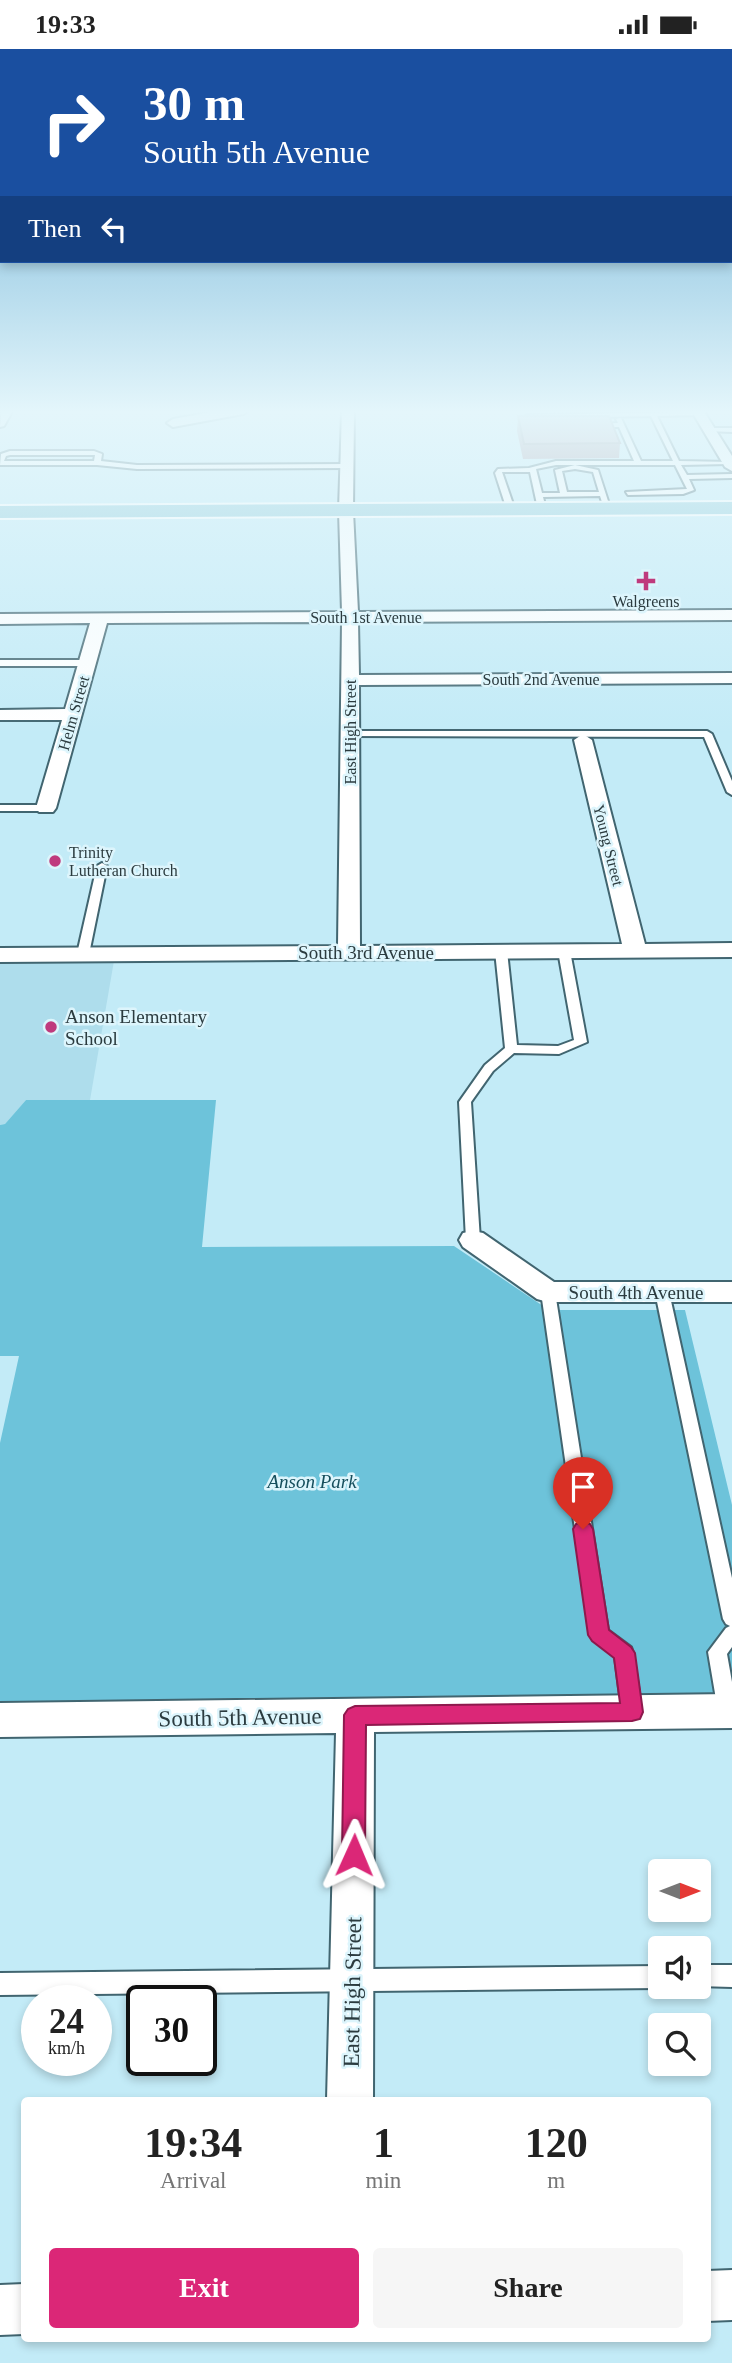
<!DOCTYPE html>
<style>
:root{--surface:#fff;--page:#f6f6f6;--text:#222;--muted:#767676;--accent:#db2777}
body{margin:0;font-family:Georgia,serif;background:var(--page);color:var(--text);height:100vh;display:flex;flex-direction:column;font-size:26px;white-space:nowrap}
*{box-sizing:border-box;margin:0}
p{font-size:23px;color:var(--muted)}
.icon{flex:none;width:38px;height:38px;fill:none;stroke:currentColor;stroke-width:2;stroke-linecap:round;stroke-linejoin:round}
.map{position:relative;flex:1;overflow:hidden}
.details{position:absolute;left:21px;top:2048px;width:690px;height:245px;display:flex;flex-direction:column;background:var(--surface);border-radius:7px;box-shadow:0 4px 10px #0003}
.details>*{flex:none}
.hud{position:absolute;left:0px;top:0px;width:733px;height:214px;box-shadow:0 4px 10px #0003;background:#1a4fa0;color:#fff;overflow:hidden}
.needle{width:46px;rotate:90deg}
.fabs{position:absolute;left:648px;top:1810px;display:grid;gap:14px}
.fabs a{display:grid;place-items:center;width:63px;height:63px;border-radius:7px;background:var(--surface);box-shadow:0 4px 10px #0003;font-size:35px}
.speed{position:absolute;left:21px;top:1936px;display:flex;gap:14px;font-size:35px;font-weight:700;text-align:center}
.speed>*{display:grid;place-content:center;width:91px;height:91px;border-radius:50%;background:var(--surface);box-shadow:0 4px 10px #0003;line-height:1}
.speed small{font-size:18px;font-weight:400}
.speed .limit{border:4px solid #111;border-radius:10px;background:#fff;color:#111}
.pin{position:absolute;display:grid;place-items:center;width:60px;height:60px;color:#fff;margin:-72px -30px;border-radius:50% 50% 50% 0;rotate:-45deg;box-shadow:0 0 7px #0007}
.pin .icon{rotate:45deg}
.me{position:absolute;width:77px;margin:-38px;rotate:1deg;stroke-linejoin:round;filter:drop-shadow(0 0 5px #0008)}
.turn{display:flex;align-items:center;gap:24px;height:147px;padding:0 28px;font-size:32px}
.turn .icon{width:91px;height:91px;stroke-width:2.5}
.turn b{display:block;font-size:49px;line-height:60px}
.then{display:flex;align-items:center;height:66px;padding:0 28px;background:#0003;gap:14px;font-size:26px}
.eta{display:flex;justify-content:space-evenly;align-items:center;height:119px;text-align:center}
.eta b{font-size:42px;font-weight:800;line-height:49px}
.action{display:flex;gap:14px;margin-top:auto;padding:14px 28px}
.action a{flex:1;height:80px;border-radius:7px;background:var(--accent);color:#fff;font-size:28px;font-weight:800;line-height:80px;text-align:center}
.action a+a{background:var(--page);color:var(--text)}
.status{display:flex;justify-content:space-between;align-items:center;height:49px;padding:0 35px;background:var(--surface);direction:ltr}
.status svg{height:19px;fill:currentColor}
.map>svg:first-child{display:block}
</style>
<div class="status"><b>19:33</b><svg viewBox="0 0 49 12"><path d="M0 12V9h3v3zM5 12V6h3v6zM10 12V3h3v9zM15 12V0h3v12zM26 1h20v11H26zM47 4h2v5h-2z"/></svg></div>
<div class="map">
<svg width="732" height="2314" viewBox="0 0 732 2314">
<rect width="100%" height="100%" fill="#c3ebf7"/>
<!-- built -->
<path fill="#aeddec" d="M 0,906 L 115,906 L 90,1051 L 26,1051 L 5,1075 L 0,1076 Z"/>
<!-- green -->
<path fill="#6dc3da" d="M 26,1051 L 216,1051 L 202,1198 L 454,1197 L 549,1261 L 685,1261 L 732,1456 L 732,1662 L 0,1671 L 0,1394 L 19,1307 L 0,1307 L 0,1076 L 5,1075 Z"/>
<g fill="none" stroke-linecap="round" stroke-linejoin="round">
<defs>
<path id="lane" d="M 699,363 L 701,366 L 657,367 L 679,412 L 732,413 L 729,415 L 681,416 L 687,426 L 732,425 L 732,429 L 689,430 L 694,441 L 683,445 L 628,446 L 626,443 L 687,440 L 675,416 L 556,416 L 536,420 L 542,444 L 560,444 L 555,421 L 575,416 L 598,421 L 608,452 L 602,453 L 600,447 L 543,448 L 546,460 L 542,462 L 538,460 L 530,423 L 502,423 L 515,461 L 511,463 L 507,461 L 495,424 L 498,420 L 529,419 L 556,412 L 634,412 L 619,378 L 595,378 L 593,375 L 618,374 L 616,370 L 621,369 L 641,412 L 673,412 L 651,367 L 533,369 L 534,372 L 545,375 L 543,378 L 529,374 L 527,366 ZM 575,420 L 593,423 L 599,443 L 567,443 L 562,422 Z
M 709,379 L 732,379 L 732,383 L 707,382 Z
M 10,402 L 94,402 L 102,405 L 101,412 L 137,416 L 347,415 L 350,417 L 347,419 L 137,420 L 97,416 L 0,416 L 1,405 ZM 10,406 L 95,406 L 94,412 L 4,412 L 6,407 Z
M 0,611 L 88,611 L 92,614 L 88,617 L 0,617 Z
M 350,682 L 707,682 L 712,685 L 732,732 L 732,746 L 727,743 L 704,688 L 347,687 L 347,683 Z
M 0,756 L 46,756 L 51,759 L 46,762 L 0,762 Z
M 102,814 L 107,817 L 89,905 L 83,908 L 77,905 L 97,817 Z
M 501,899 L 507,902 L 517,996 L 558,997 L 574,991 L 558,902 L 564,899 L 570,902 L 587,993 L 559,1005 L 514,1004 L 493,1022 L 471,1053 L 480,1191 L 473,1196 L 466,1191 L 459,1053 L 485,1016 L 505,999 L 495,902 Z
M 548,1238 L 555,1243 L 608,1581 L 631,1598 L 633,1604 L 642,1663 L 639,1669 L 632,1671 L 625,1669 L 622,1663 L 615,1608 L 593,1590 L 590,1585 L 541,1243 Z
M 662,1238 L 669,1243 L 732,1529 L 732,1598 L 727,1605 L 732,1633 L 732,1669 L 728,1670 L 721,1668 L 718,1662 L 708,1603 L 726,1579 L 730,1577 L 726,1575 L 723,1570 L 655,1243 Z
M 698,1916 L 732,1916 L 732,1938 L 697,1937 Z
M 660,1917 L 660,1937 L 664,1937 L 660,1939 L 0,1946 L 0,1924 Z"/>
<path id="street" d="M 1,361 L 13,361 L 4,377 L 0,378 Z
M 223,361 L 249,361 L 243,365 L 173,378 L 167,374 L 173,370 Z
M 342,361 L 354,361 L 353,462 L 358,563 L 732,561 L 732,571 L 358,573 L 359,626 L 732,624 L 732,634 L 359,636 L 360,897 L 622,895 L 574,691 L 583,685 L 592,691 L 645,895 L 732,894 L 732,908 L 0,913 L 0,899 L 338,897 L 342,573 L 107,574 L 56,759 L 53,763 L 39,763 L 36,759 L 62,671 L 0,671 L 0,661 L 65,660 L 90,574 L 0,575 L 0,565 L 342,563 L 339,462 Z
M 691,361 L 703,361 L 732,407 L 732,422 L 725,418 Z
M 473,1182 L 483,1184 L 554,1233 L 732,1233 L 732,1253 L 548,1253 L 537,1250 L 463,1198 L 459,1191 L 463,1184 Z
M 732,1645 L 732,1679 L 374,1683 L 373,2051 L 327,2051 L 336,1684 L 0,1688 L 0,1654 Z
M 732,2221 L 732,2271 L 707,2272 L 707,2222 Z
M 24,2235 L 24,2285 L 0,2286 L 0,2236 Z"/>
<path id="primary" d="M 732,453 L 732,465 L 0,469 L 0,457 Z"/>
</defs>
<!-- lane casing -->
<use href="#lane" stroke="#416570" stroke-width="4"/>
<!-- street casing -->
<use href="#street" stroke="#416570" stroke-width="4"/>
<!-- primary casing -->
<use href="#primary" stroke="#fff" stroke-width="4"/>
<!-- lane -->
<use href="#lane" fill="#fff" fill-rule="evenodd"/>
<!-- street -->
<use href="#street" fill="#fff" fill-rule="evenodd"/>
<!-- primary -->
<use href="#primary" fill="#8ecbda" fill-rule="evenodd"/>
</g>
<!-- wall -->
<path fill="#a58792" d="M 518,367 L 620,394 L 619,409 L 523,410 L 517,382 Z"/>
<!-- building -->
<path fill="#c09daa" stroke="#866e77" stroke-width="2" d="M 518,367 L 609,367 L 620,394 L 524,395 Z"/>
<!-- sky -->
<linearGradient id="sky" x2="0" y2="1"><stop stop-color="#5da8d1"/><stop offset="0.53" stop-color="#e4f6fb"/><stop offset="1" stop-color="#e4f6fb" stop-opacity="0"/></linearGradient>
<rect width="732" height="685" fill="url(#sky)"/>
<!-- route -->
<path fill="#db2777" stroke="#8e194d" stroke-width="2" d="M 583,1472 L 590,1475 L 593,1480 L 609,1581 L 631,1598 L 635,1604 L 643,1663 L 640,1670 L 632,1672 L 366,1676 L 365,1806 L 362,1814 L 354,1817 L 345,1814 L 342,1806 L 344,1666 L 348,1660 L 355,1657 L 620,1654 L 614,1609 L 592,1592 L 588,1586 L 573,1480 L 576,1475 Z"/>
<!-- markers -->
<g fill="#bf3a7d" stroke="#ddf5fc" stroke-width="2.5">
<path d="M642.5 521.5h7v7h7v7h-7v7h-7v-7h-7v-7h7z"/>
<circle cx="55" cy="812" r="7"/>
<circle cx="51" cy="978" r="7"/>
</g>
<g text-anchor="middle" stroke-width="5" stroke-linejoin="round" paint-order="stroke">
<!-- far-poi labels -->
<g font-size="16" fill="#2b3b3f" stroke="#ddf5fc">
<text x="646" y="558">Walgreens</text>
<text x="69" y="809" text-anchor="start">Trinity<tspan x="69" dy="18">Lutheran Church</tspan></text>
</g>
<!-- far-street labels -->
<g font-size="16" fill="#2b3b3f" stroke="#ddf5fc">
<text x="366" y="574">South 1st Avenue</text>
<text x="541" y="636">South 2nd Avenue</text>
<text transform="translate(73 664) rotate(-74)" y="6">Helm Street</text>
<text transform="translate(350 683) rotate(-90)" y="6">East High Street</text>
<text transform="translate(609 796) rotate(76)" y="6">Young Street</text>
</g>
<!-- street labels -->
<g font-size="19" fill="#2b3b3f" stroke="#ddf5fc">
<text x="366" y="910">South 3rd Avenue</text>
<text x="636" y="1250">South 4th Avenue</text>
</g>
<!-- poi labels -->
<g font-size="19" fill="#2b3b3f" stroke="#ddf5fc" text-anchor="start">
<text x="65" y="974">Anson Elementary<tspan x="65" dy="22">School</tspan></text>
</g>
<!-- park labels -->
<g font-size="19" font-style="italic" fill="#164f5d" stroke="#ddf5fc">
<text x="312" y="1439">Anson Park</text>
</g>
<!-- near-street labels -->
<g font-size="23" fill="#2b3b3f" stroke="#ddf5fc">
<text transform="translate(240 1668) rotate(-1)" y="8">South 5th Avenue</text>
<text transform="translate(352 1943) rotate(-89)" y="8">East High Street</text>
</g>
</g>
</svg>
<div class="fabs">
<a><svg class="needle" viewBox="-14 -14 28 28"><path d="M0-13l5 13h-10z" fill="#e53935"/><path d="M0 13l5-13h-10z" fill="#767676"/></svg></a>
<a><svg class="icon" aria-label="sound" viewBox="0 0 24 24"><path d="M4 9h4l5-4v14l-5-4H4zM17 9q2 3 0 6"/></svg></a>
<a><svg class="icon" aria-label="search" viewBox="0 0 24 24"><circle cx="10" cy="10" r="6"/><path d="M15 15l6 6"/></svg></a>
</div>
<div class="speed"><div>24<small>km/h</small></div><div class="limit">30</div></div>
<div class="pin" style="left:583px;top:1480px;background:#d93025"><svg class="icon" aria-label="arrive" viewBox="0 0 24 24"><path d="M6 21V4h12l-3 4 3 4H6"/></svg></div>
<svg class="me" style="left:354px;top:1806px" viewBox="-20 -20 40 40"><path d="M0-17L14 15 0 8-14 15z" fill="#db2777" stroke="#fff" stroke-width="4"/></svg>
<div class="hud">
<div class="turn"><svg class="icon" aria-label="right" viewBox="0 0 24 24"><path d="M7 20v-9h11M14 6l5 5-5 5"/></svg><div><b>30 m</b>South 5th Avenue</div></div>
<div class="then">Then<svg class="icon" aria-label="left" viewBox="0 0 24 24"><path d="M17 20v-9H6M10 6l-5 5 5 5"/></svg></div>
</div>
<section class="details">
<div class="eta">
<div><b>19:34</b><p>Arrival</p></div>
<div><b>1</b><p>min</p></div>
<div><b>120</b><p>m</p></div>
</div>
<div class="action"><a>Exit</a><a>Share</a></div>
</section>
</div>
